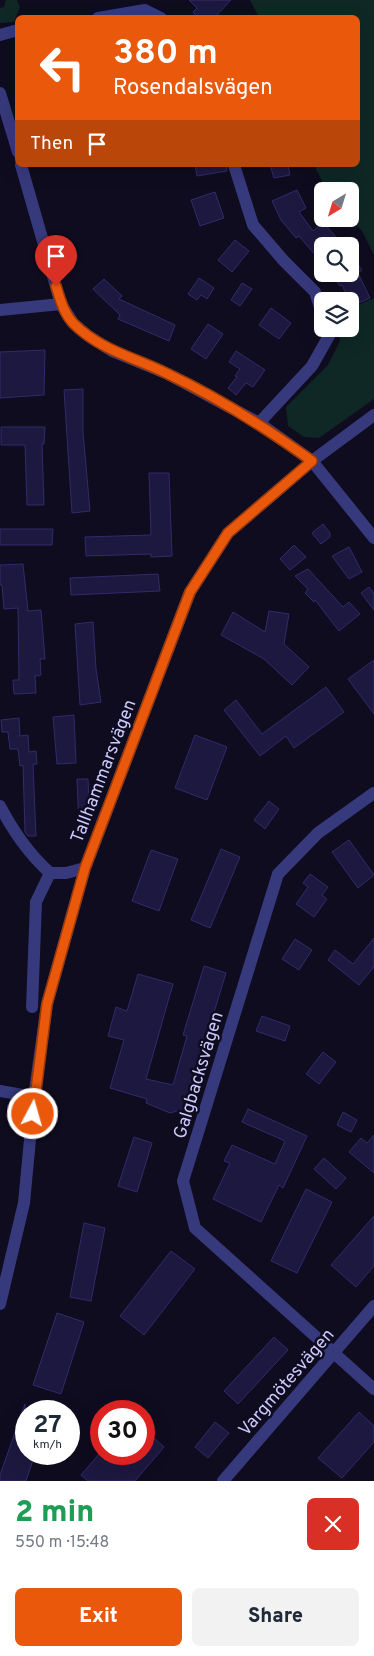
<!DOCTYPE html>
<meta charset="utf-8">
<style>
:root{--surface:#fff;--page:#f2f2f3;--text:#1f2937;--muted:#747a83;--accent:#ea580c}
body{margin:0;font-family:Overpass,sans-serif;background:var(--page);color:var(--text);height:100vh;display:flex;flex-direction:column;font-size:19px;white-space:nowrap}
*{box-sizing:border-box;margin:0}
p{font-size:16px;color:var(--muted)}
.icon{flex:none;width:28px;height:28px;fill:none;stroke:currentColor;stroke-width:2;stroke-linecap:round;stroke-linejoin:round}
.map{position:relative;height:1481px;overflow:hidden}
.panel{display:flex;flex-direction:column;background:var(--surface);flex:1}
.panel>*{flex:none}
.guide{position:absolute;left:15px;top:15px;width:345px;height:152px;border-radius:8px;box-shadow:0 5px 20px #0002;background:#ea580c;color:#fff;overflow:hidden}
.needle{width:32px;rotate:218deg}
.buttons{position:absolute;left:314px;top:182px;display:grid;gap:10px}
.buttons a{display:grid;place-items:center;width:45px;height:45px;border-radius:8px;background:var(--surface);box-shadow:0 5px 20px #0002;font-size:25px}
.speed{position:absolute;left:15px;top:1400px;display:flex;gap:10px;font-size:25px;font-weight:700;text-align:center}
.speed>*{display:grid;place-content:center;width:65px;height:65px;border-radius:50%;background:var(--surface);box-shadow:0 5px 20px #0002;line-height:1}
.speed small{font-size:12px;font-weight:400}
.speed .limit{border:8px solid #d22;background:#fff;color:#111}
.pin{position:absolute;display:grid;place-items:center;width:42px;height:42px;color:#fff;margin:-51px -21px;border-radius:50% 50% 50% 0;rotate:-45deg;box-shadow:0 0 5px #0007}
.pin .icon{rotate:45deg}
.me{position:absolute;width:55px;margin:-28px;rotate:6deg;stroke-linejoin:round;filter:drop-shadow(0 0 4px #0008)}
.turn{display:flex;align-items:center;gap:18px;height:105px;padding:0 15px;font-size:22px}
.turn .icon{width:65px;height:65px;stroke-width:2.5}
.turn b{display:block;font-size:35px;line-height:42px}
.then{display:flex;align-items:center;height:48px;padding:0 15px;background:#0003;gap:10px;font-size:19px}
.round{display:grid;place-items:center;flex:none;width:52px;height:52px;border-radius:8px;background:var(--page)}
.head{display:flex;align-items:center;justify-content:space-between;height:85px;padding:0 15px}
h1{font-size:30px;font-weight:800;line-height:38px;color:#1e9e55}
.primary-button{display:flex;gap:10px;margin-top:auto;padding:10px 15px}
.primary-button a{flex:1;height:58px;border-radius:8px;background:var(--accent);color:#fff;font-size:20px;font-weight:800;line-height:58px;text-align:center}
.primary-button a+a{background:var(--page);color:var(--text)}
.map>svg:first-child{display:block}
</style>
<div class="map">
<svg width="374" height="1481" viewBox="0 0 374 1481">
<rect width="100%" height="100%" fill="#0e0c1e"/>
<!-- green -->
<path fill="#0f2825" d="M 6,0 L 17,0 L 20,7 L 14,22 L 0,23 L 0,8 L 4,7 Z
M 250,0 L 374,0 L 374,255 L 362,231 L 350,219 L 350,191 L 327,191 L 314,165 L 358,165 L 358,18 L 259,17 Z
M 374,298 L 374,399 L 319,438 L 304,437 L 288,426 L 286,407 L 328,365 L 340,341 L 338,329 L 350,329 L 350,309 Z"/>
<!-- building -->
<path fill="#1d183f" stroke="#332a6b" d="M 189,0 L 231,0 L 214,18 L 198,18 L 193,12 L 197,8 Z
M 195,165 L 226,165 L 227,171 L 197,176 Z
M 270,165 L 288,165 L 290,175 L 274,178 Z
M 297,190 L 306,208 L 299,212 L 313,231 L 323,222 L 336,237 L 326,246 L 322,246 L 322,250 L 316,256 L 299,236 L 296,238 L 281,220 L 272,201 Z
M 215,192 L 224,218 L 200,226 L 191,200 Z
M 235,240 L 249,251 L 232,272 L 218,260 Z
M 350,254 L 362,270 L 358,273 L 370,298 L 352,306 L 342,285 L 340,286 L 331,274 L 350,274 Z
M 199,278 L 214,288 L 207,299 L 201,295 L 197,300 L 188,294 Z
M 104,279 L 122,296 L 119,299 L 175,325 L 169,341 L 118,319 L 120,315 L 93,289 Z
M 242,283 L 252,289 L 240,306 L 231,300 Z
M 271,308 L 291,323 L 279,339 L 259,325 Z
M 208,324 L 223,334 L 206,359 L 191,349 Z
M 45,350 L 44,395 L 0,398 L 0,352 Z
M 236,351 L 265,370 L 253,387 L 246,383 L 236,395 L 228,388 L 237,377 L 235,376 L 240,369 L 229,362 Z
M 83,389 L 83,432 L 90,511 L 72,513 L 64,390 Z
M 1,427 L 45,427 L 44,444 L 42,444 L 44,505 L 27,505 L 25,445 L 1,445 Z
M 149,473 L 169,473 L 172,556 L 151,557 L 151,554 L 86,556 L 85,537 L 151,535 Z
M 323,524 L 330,533 L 330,537 L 321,544 L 312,533 Z
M 0,529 L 53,529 L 52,545 L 0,545 Z
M 294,545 L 306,557 L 290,570 L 280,559 Z
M 349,547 L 362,572 L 349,579 L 332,556 Z
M 23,564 L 28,611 L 41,610 L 45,659 L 40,659 L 41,675 L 35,676 L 36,693 L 14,694 L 13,680 L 19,680 L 18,608 L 4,609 L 2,585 L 0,585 L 0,565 Z
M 308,569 L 343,607 L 349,602 L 360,614 L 339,631 L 315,600 L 314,602 L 305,593 L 308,589 L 295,576 Z
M 158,574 L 160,591 L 71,595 L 70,578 Z
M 369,587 L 374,593 L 374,610 L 361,593 Z
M 269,611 L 289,614 L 284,644 L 309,667 L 292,685 L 264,659 L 221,635 L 233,612 L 265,632 Z
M 93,622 L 96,669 L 101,702 L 80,705 L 75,624 Z
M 374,660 L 374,714 L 348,679 Z
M 326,687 L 344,712 L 294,748 L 286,736 L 260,756 L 224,710 L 236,700 L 262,734 Z
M 74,715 L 76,763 L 57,764 L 53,717 Z
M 19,718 L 20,736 L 28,735 L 29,752 L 36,751 L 37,764 L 33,764 L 36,836 L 28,836 L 25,832 L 23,765 L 20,766 L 18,749 L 10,749 L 8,732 L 2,732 L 1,720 Z
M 195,735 L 227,747 L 207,800 L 175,788 Z
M 77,779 L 88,779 L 90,826 L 79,826 Z
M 269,801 L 279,809 L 265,829 L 254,820 Z
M 349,840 L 374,875 L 358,888 L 332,852 Z
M 221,849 L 240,857 L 210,928 L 191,920 Z
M 151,850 L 178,859 L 159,911 L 132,901 Z
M 310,874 L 328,887 L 322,895 L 327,899 L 314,917 L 296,904 L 308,887 L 303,883 Z
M 374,938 L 374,967 L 359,985 L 328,960 L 335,950 L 353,964 Z
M 295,939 L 312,950 L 299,970 L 282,959 Z
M 204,966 L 226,973 L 200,1058 L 202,1059 L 187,1108 L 170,1113 L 146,1103 L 147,1099 L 110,1088 L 124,1040 L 108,1036 L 116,1007 L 127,1011 L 138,974 L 173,984 L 146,1079 L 173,1085 L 187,1036 L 183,1035 Z
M 262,1016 L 290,1026 L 285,1041 L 256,1031 Z
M 323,1052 L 336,1062 L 319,1084 L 306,1074 Z
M 248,1109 L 307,1136 L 283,1188 L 279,1185 L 261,1222 L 213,1199 L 230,1163 L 224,1161 L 232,1145 L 275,1164 L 285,1141 L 242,1122 Z
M 343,1112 L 357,1120 L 351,1132 L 337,1125 Z
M 374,1135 L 374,1173 L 349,1152 L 361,1138 L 367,1143 Z
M 134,1137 L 152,1143 L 137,1192 L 118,1186 Z
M 324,1158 L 346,1178 L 336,1189 L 314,1169 Z
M 306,1189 L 332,1202 L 297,1273 L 271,1261 Z
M 374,1216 L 374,1266 L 356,1287 L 331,1265 Z
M 84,1223 L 105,1228 L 91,1301 L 70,1297 Z
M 171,1251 L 195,1269 L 144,1335 L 120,1316 Z
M 57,1313 L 84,1322 L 61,1394 L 33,1385 Z
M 274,1337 L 288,1350 L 238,1404 L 224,1391 Z
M 25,1404 L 26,1454 L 35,1454 L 26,1481 L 0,1481 L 0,1475 Z
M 359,1412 L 374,1426 L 374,1442 L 342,1478 L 318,1458 Z
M 215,1422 L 229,1433 L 208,1458 L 195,1447 Z
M 144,1429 L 164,1447 L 135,1481 L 88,1481 L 81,1475 L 99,1454 L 144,1454 Z"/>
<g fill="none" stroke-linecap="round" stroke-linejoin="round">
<!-- minor -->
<path stroke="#37397d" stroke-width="12" d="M 98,18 L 145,10 L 161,18
M 0,35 L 18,30
M 0,93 L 18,152
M 21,165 L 61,304 L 73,323 L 87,335 L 112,351 L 168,374 L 259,423 L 312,461 L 374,538
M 234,165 L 253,225 L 284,261 L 315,292 L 322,314
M 0,310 L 61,304
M 259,423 L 312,366 L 330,334 L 328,329
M 374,793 L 318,833 L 278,874 L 183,1181 L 195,1228 L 374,1389
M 0,806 C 14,832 28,853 50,873 L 66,873 L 85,868
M 32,1007 L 36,902 L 50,873
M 0,1091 L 34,1097
M 0,1304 L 24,1203 L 34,1097 L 47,1004 L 85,868 L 190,592 L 228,533 L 312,461 L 374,415
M 223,1481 L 374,1306"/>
</g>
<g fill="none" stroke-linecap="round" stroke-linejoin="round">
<defs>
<path id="route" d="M 33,1114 L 47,1004 L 85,868 L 190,592 L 228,533 L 312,461 C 266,428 219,398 168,374 C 136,358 100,350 74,324 C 64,314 60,299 56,286"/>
</defs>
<!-- route casing -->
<use href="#route" stroke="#983908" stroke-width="12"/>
<!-- route -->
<use href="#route" stroke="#ea580c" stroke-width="9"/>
</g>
<g text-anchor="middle" stroke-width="5" stroke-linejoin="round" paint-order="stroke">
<!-- street labels -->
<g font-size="18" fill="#ccc9ff" stroke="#0e0c1e">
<text transform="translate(103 771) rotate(-69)" y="6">Tallhammarsvägen</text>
<text transform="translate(198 1075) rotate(-73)" y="6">Galgbacksvägen</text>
<text transform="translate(286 1382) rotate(-49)" y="6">Vargmötesvägen</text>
</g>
</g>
</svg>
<div class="buttons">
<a><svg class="needle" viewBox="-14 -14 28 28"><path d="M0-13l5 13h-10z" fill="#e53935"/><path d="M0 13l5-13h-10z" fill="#747a83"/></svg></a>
<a><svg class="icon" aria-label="search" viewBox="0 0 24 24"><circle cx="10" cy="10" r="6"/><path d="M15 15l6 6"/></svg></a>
<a><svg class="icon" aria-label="layers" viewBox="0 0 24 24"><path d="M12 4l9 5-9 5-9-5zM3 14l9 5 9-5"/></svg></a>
</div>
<div class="speed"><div>27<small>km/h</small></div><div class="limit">30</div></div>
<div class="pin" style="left:56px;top:286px;background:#d93025"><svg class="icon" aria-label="arrive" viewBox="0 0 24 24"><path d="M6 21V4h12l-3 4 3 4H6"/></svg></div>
<svg class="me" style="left:33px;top:1114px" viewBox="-20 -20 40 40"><circle r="17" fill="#ea580c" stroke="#fff" stroke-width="3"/><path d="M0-11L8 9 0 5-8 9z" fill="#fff"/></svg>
<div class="guide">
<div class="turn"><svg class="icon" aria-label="left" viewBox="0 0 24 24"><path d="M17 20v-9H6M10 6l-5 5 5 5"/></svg><div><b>380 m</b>Rosendalsvägen</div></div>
<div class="then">Then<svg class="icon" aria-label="arrive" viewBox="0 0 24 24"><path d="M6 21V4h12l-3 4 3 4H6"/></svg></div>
</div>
</div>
<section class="panel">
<div class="head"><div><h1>2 min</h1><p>550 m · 15:48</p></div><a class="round" style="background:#d93025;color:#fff"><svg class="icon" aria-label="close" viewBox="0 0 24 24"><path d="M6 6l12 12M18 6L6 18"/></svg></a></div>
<div class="primary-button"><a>Exit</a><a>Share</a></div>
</section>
